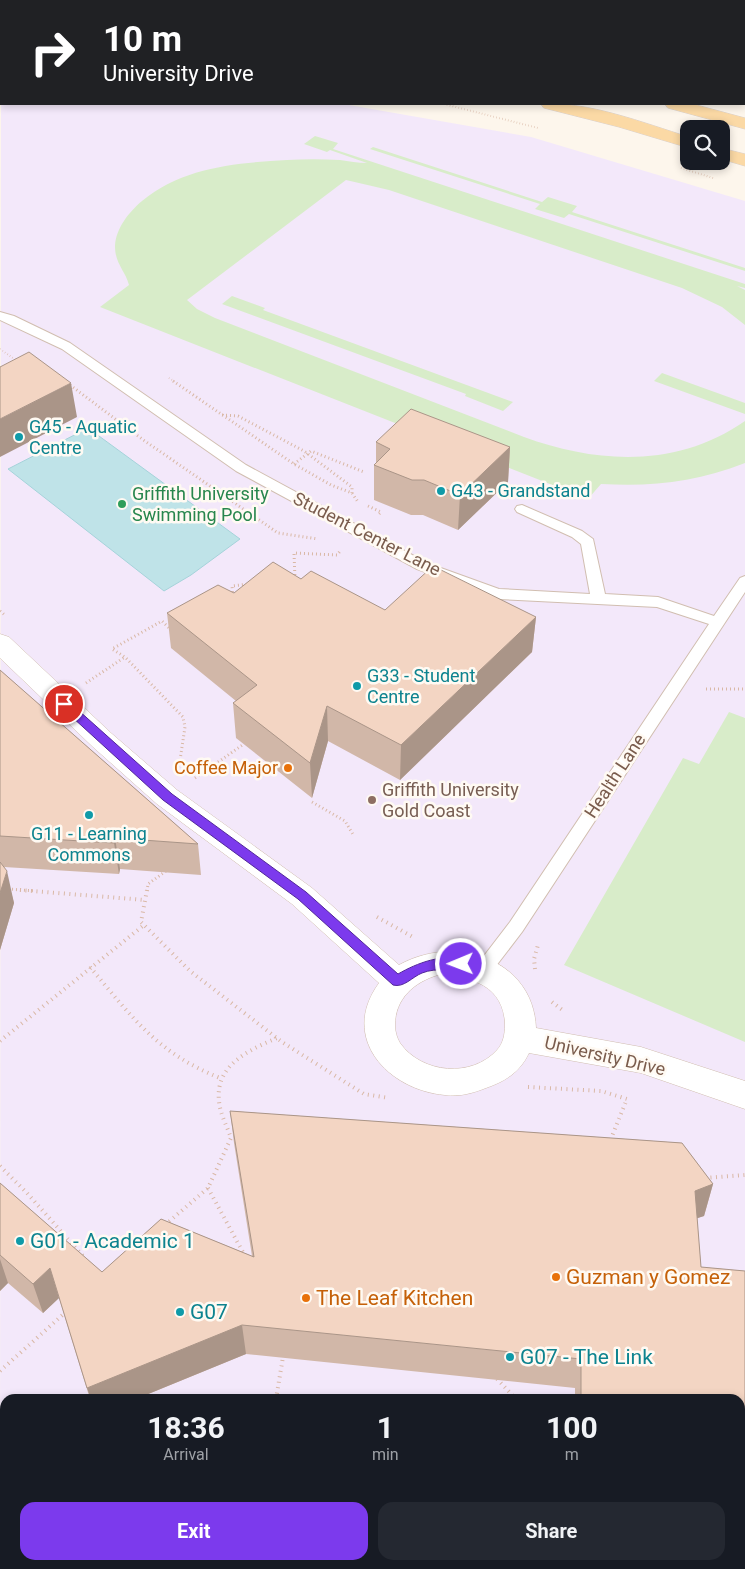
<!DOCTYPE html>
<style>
:root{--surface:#171b24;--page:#242831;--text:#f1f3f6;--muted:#9ea1a6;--accent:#7c3aed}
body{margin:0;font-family:Roboto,sans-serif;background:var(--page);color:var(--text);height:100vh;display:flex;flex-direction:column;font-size:19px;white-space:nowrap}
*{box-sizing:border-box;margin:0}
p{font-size:16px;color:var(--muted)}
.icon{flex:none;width:28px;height:28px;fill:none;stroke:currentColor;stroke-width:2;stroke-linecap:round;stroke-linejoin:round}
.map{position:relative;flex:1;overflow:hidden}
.sheet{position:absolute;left:0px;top:1394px;width:745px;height:176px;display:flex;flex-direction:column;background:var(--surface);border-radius:15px 15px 0 0;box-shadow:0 2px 8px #0003}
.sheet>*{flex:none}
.guide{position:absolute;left:0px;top:0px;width:745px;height:105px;box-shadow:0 2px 8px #0003;background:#202124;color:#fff;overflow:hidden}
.controls{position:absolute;left:680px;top:120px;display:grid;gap:10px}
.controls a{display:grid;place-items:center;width:50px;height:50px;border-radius:10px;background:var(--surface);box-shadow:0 2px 8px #0003;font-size:25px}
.pin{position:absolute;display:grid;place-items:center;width:42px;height:42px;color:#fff;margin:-21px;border:2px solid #fff;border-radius:50%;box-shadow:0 1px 5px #0007}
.me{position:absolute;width:55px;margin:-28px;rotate:269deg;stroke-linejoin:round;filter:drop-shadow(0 0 4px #0008)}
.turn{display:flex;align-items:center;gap:18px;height:105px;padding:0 20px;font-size:22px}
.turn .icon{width:65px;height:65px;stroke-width:2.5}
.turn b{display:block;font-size:35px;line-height:42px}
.eta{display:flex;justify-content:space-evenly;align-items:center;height:85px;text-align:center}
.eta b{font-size:30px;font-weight:700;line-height:35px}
.cta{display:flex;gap:10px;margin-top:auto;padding:10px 20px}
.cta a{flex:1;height:58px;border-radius:15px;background:var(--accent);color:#fff;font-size:20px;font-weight:700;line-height:58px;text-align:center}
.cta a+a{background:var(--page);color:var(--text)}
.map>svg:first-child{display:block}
</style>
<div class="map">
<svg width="745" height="1569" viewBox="0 0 745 1569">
<rect width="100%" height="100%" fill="#fdf6ec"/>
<!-- education -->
<path fill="#f3e8fa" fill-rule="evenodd" d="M 1,53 L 1,104 L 343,104 L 531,137 L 745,201 L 745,1569 L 0,1569 ZM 5,1399 L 740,1399 L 740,1565 L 5,1565 Z"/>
<!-- green -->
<path fill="#d8ecc9" d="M 315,136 L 338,143 L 333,149 L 745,284 L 745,288 L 737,286 L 745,290 L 745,325 L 722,307 L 682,288 L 389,190 L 346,180 L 187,300 L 197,309 L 215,318 L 524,437 C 598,464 678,468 745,421 L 745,463 C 696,482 653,487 601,484 L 588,499 L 100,307 L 129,285 C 125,270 115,264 115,246 C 116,228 129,212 142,201 C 183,167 236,163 287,160 C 304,159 322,159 340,160 C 349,161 358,163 367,163 L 330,150 L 327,152 L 304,144 Z
M 373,147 L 542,202 L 548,197 L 577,206 L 572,212 L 745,268 L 745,271 L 569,214 L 564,218 L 535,209 L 540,204 L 370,149 Z
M 232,296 L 265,308 L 263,310 L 513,402 L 503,411 L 465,396 L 466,394 L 222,304 Z
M 662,373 L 745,403 L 745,414 L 654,381 Z
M 729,712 L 745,718 L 745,1042 L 564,965 L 683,758 L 699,764 Z"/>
<!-- water -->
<path fill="#bfe3e8" stroke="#a5d3da" d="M 88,428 L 240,539 L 191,575 L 164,591 L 8,469 Z"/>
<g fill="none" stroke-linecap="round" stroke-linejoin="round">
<defs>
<path id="service" d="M 0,312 L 14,316 L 70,343 L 246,465 L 427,563 L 499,589 L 590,594 L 581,544 L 572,537 L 517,512 L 515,509 L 517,506 L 522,505 L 582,531 L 593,539 L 605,594 L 658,597 L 714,616 L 740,578 L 745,576 L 745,592 L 522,932 L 489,975 L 483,977 L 477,975 L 474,970 L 477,965 L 510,922 L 709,624 L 657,607 L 498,599 L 417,569 L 236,471 L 62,349 L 0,320 Z"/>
<path id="minor" d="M 0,634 L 9,637 L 111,733 L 177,790 L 312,888 L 399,965 C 454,934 533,958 536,1028 L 641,1047 L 745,1081 L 745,1109 L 641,1073 L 529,1053 C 520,1072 506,1081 486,1088 C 473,1093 460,1097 445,1095 C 388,1090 339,1038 379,983 L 292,904 L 157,804 L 93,747 L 0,658 ZM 438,975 C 472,976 504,986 505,1025 C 505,1034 503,1044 497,1050 C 472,1078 422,1074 400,1043 C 397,1038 395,1032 395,1025 C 395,999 414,982 438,975 Z"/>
<path id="primary" d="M 122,0 L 146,0 L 147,1 L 123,1 Z
M 0,2 L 1,2 L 1,12 L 0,12 Z
M 541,104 C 589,101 643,123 689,137 L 689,148 L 619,127 L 544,108 Z
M 665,104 L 693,104 L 745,118 L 745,129 L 668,108 Z
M 721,148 L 745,154 L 745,166 L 721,159 Z"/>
</defs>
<!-- service casing -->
<use href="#service" stroke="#d1beb0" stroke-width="2"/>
<!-- minor casing -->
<use href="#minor" stroke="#d1beb0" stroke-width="1"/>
<!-- primary casing -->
<use href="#primary" stroke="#dad1cd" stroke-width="1"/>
<!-- path-far2 -->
<path stroke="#d9b8a5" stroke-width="2" stroke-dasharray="0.5 2.5" stroke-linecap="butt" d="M 263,0 L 270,1
M 444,104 L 538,128
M 681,168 L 713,178
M 0,349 L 17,361
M 169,378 L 175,382"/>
<!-- path-far1 -->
<path stroke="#d9b8a5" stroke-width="3" stroke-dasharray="1 3" stroke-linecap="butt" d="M 173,381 L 294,464 L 331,485 L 352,493 L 358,502
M 70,385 L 142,439 L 278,533 L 318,539
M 222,415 L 238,416 L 304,451 L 352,487 L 352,493
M 294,464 L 311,451 L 364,472
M 368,506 L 381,512 L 378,515
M 295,579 L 294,553 L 337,555 L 341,550
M 233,596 L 232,586 L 249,584
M 0,611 L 6,616
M 172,626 L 169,628 L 162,621 L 112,649 L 125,657 L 183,717 L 185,727 L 179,767
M 86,683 L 125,657
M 706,689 L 745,689
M 195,778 L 244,744
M 312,802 L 345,821 L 354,836
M 8,889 L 35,891
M 147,891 L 148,884 L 166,871"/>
<!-- path -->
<path stroke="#d9b8a5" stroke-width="4" stroke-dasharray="1 4.5" stroke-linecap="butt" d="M 20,890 L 145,900
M 147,890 L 141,922 L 190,971 L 282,1042 L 364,1094 L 389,1098
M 377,917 L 413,937
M 90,967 C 132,1017 157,1053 220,1078
M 535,969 L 534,959 L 538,945
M 552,1002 L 565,1012
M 0,1041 L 144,925
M 528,1087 L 601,1091 L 627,1099 L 610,1141
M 0,1166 L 27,1193 L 83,1256
M 705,1178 L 745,1175
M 208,1188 L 245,1256
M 165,1225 L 208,1188 L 231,1138 C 227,1126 220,1114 219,1101 C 215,1065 249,1050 277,1038
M 0,1371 L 67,1311
M 497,1379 L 516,1399
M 276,1399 L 283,1357
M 0,1511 L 5,1513
M 123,1565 L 133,1569
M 503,1565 L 506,1569
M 174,1569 L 177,1565
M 525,1569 L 526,1565"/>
<!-- service -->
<use href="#service" fill="#fff" fill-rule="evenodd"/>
<!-- minor -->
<use href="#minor" fill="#fff" fill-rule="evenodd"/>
<!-- primary -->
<use href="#primary" fill="#fbd9a5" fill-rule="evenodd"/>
<!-- tram -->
<path stroke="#b9a8c9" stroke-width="1" d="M 603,0 L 606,1
M 621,0 L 624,1"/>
</g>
<!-- wall -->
<path fill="#d1b7a8" d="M 376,442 L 510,447 L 508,482 L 458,530 L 423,515 L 411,515 L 374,500 L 374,465 L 376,463 Z
M 234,593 L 385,610 L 536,617 L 532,652 L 400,780 L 328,741 L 312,798 L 236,738 L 233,703 L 236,701 L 171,648 L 167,613 Z
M 0,670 L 198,844 L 201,875 L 120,869 L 119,874 L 4,867 L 14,903 L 0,950 Z
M 230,1111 L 682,1143 L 713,1184 L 704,1216 L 697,1218 L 701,1267 L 745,1271 L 745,1569 L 574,1569 L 574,1565 L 740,1565 L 740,1399 L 575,1399 L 575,1388 L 246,1354 L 136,1399 L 90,1399 L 59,1298 L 43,1313 L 8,1283 L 0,1291 L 0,1183 L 102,1272 L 161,1219 L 252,1256 L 234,1143 Z"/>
<!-- shaded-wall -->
<path fill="#aa9588" d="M 71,383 L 77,417 L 0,457 L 0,419 Z
M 510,447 L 508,482 L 458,530 L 460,495 Z
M 536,617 L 532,652 L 400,780 L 401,745 Z
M 327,706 L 328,741 L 312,798 L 310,763 Z
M 115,838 L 120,869 L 119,874 L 114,843 Z
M 7,871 L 14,903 L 0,950 L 0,893 Z
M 713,1184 L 704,1216 L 686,1222 L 695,1191 Z
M 0,1259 L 8,1283 L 0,1291 Z
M 50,1268 L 59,1298 L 43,1313 L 33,1284 Z
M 242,1325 L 246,1354 L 136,1399 L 91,1399 L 87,1388 Z"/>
<!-- building -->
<path fill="#f3d5c3" stroke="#aa9588" d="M 29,352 L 71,383 L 0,419 L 0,367 Z
M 411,409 L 510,447 L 460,495 L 424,480 L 412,480 L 374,465 L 390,449 L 376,442 Z
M 273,562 L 301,579 L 311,571 L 385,610 L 433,566 L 536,617 L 401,745 L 327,706 L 310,763 L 233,703 L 257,685 L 167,613 L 218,585 L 234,593 Z
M 0,670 L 198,844 L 115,838 L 114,843 L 0,836 Z
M 0,862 L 7,871 L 0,893 Z
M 230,1111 L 682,1143 L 713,1184 L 695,1191 L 701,1267 L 745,1271 L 745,1569 L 581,1569 L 581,1565 L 740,1565 L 740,1399 L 581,1399 L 581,1359 L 242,1325 L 87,1388 L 50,1268 L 33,1284 L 0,1255 L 0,1183 L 102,1272 L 161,1219 L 254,1257 Z
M 0,1550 L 5,1551 L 5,1565 L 68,1565 L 72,1569 L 0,1569 Z
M 201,1565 L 275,1565 L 279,1569 L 201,1569 Z
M 293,1565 L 371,1565 L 375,1569 L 290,1569 Z"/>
<!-- route -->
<path fill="#7c3aed" stroke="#51269a" d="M 64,700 L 68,701 L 172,794 L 306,892 L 398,974 C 417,963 443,953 465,960 L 467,964 L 465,967 C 452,972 437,967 422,973 C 412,977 404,988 393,985 L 298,899 L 163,800 L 60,706 L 59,704 Z"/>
<!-- markers -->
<g fill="#0f9aa8" stroke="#fffaf3" stroke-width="2">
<circle cx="19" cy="437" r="5"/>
<circle cx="441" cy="491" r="5"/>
<circle cx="357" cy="686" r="5"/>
<circle cx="89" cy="815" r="5"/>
<circle cx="20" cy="1241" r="5"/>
<circle cx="180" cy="1312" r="5"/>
<circle cx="510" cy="1357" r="5"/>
</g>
<circle fill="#2e9e5b" stroke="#fffaf3" stroke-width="2" cx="122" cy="504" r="5"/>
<g fill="#e8710a" stroke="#fffaf3" stroke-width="2">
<circle cx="288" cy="768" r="5"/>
<circle cx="556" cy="1277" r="5"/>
<circle cx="306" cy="1298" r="5"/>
</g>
<circle fill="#8d6e63" stroke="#fffaf3" stroke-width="2" cx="372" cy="800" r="5"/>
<g text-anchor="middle" stroke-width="5" stroke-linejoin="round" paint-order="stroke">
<!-- culture labels -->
<g font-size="18" fill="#0d838f" stroke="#fffaf3" text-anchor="start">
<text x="29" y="433">G45 - Aquatic<tspan x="29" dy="21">Centre</tspan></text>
<text x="451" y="497">G43 - Grandstand</text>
<text x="367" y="682">G33 - Student<tspan x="367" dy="21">Centre</tspan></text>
<text x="89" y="840" text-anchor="middle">G11 - Learning<tspan x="89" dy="21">Commons</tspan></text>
</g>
<!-- leisure labels -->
<g font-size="18" fill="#27864d" stroke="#fffaf3" text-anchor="start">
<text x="132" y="500">Griffith University<tspan x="132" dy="21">Swimming Pool</tspan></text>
</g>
<!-- street labels -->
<g font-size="18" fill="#7a5c4d" stroke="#fffaf3">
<text transform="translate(367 534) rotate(27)" y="6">Student Center Lane</text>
<text transform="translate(615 776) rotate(-57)" y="6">Health Lane</text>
<text transform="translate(605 1056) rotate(13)" y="6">University Drive</text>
</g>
<!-- food labels -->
<g font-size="18" fill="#c56008" stroke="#fffaf3" text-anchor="end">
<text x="278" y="774">Coffee Major</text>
</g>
<!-- education labels -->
<g font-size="18" fill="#785e54" stroke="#fffaf3" text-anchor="start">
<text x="382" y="796">Griffith University<tspan x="382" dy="21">Gold Coast</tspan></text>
</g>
<!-- near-culture labels -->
<g font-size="21" fill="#0d838f" stroke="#fffaf3" text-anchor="start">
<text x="30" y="1248">G01 - Academic 1</text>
<text x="190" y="1319">G07</text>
<text x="520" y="1364">G07 - The Link</text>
</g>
<!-- near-food labels -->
<g font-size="21" fill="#c56008" stroke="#fffaf3" text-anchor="start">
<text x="566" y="1284">Guzman y Gomez</text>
<text x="316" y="1305">The Leaf Kitchen</text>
</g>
</g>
</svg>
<div class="controls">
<a><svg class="icon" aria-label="search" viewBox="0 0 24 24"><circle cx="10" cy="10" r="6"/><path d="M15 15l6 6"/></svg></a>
</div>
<div class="pin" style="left:64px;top:704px;background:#d93025"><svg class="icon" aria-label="arrive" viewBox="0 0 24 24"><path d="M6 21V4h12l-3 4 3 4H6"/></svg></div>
<svg class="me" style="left:461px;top:964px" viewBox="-20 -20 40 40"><circle r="17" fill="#7c3aed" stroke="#fff" stroke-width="3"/><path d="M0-11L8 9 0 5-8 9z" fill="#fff"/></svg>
<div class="guide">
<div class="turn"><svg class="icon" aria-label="right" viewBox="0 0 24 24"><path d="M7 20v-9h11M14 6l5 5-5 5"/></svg><div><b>10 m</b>University Drive</div></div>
</div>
<section class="sheet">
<div class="eta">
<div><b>18:36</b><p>Arrival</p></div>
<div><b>1</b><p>min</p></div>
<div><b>100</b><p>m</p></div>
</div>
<div class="cta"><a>Exit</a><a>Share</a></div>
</section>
</div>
